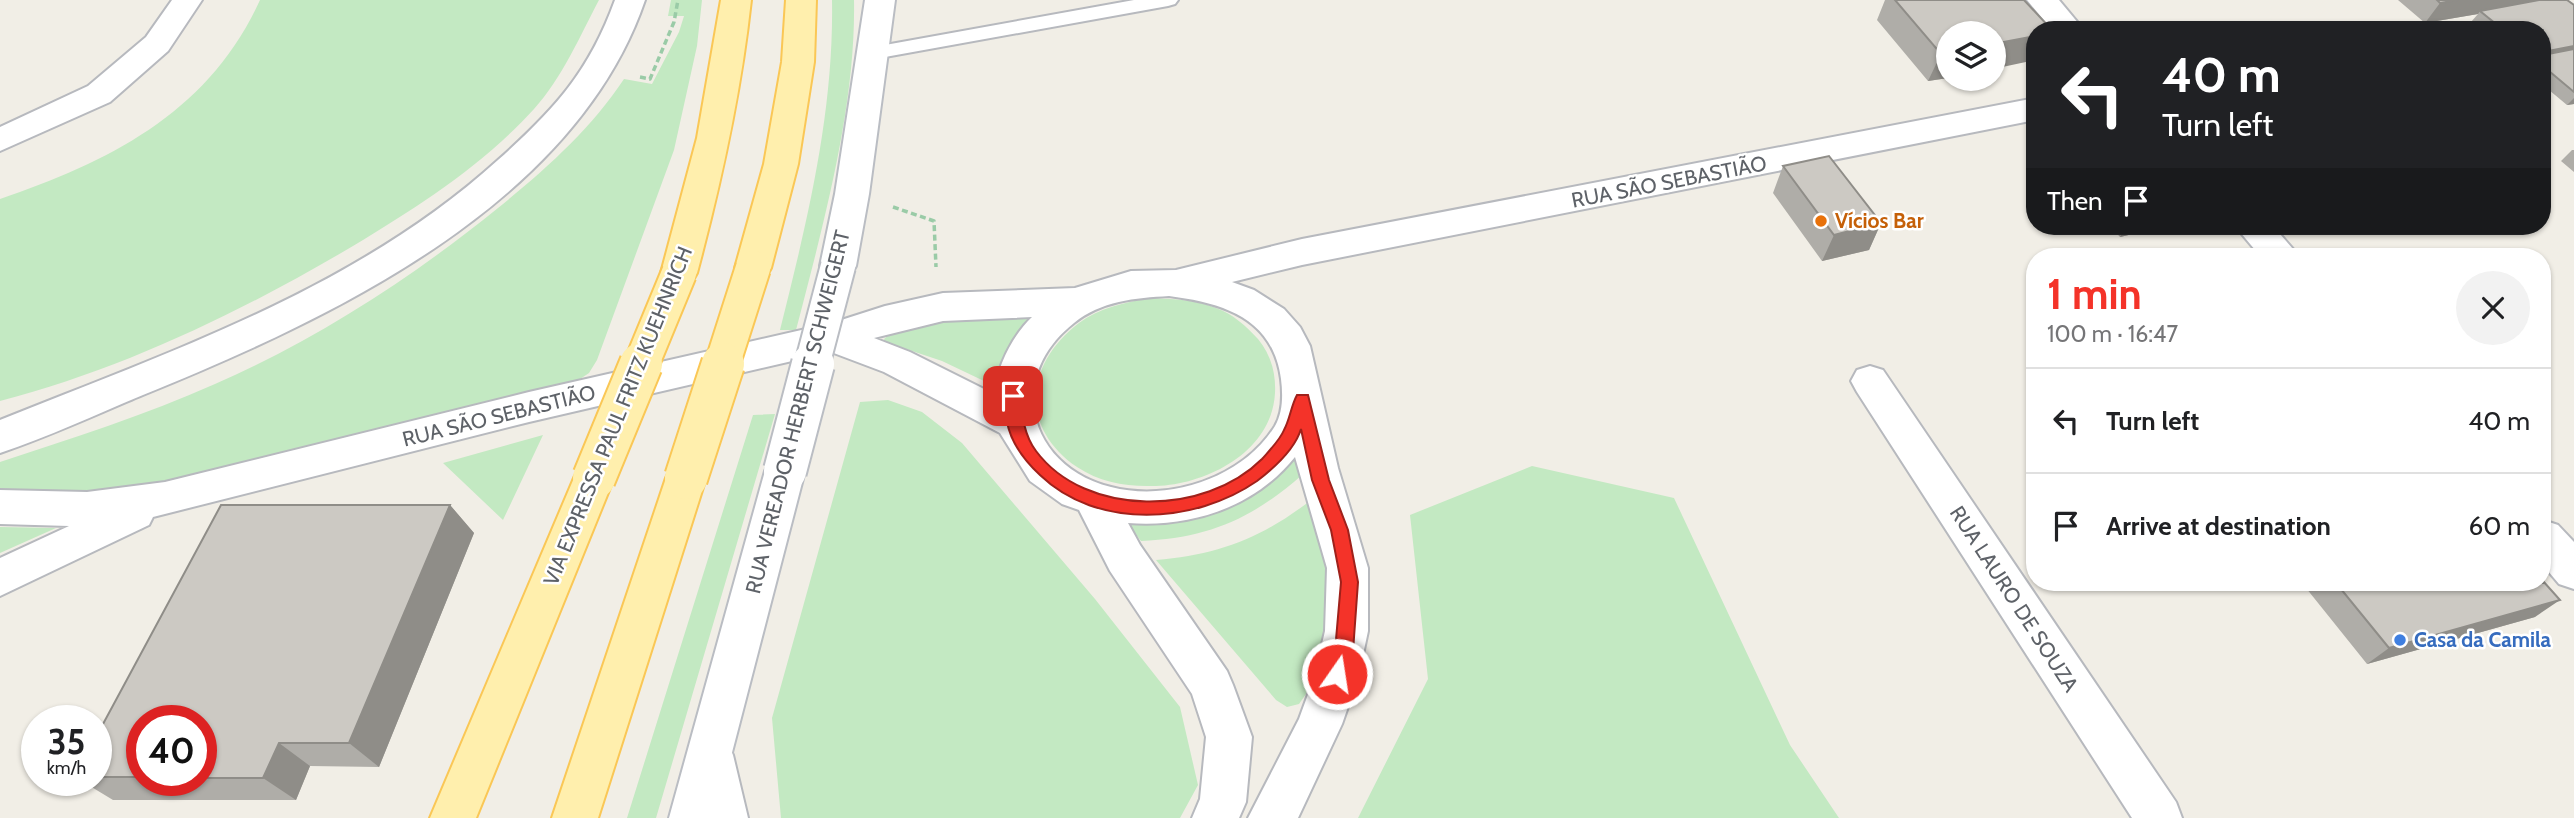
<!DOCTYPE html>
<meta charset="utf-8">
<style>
:root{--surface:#fff;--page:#f2f2f2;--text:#202124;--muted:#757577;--line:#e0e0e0;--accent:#f43329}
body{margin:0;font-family:Cabin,sans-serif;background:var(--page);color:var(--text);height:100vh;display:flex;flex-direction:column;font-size:26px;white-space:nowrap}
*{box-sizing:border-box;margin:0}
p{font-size:23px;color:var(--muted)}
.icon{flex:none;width:38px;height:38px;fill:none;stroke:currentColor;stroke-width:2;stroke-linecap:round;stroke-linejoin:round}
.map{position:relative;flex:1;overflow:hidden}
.drawer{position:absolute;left:2026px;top:248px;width:525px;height:343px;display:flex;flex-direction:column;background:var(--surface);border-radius:28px;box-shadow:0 2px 5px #0004}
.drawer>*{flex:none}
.guide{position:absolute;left:2026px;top:21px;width:525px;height:214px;border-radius:28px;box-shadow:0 2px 5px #0004;background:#202124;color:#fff;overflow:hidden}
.tools{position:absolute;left:1936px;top:21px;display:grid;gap:14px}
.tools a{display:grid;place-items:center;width:70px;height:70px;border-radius:50%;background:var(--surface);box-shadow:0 2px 5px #0004;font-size:35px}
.speed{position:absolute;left:21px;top:705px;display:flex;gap:14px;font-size:35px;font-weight:700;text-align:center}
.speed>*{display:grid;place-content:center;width:91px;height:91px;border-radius:50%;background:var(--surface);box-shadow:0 2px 5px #0004;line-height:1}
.speed small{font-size:18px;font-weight:400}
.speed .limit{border:10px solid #d22;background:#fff;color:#111}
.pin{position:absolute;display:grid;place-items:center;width:60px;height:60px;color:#fff;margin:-30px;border-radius:14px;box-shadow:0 4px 10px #0006}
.me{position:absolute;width:77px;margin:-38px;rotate:13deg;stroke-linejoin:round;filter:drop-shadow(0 0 5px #0008)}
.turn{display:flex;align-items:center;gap:24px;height:147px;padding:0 21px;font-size:32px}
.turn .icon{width:91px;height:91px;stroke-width:2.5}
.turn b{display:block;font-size:49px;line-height:60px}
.then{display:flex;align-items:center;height:66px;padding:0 21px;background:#0003;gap:14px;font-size:26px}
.round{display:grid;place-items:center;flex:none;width:74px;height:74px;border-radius:37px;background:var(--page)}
.headline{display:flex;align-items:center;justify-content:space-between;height:119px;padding:0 21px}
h1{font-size:42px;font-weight:700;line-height:52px;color:var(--accent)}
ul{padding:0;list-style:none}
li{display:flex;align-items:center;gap:21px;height:105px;padding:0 21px;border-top:2px solid var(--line)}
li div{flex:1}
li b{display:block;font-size:26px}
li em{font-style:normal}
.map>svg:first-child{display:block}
</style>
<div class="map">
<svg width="2574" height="818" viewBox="0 0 2574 818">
<rect width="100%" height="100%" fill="#f1eee6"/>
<!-- green -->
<path fill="#c3e9c2" d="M 260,0 L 599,0 C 580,36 562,78 534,109 C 482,166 419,206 353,246 C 243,311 124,369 0,401 L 0,199 C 111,161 209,112 260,0 Z
M 671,0 L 702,0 L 697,46 L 674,150 L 597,360 L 589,373 L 571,385 L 185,484 L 77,497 L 0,490 L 0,462 C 73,438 145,415 215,384 C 316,340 413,277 498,208 C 545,170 591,129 624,79 L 652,84 L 679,32 L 684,16 L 668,16 Z
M 832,0 L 854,0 C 856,107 823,226 796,330 L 780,330 C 807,222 834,113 832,0 Z
M 1148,298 C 1171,299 1194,299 1216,308 C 1233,314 1246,326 1258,339 C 1271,355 1276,373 1275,393 C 1272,454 1201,488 1147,486 C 1122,486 1098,481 1077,467 C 1019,427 1025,364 1079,323 C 1099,308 1124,303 1148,298 Z
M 1037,312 L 990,379 L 984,381 L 942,361 L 885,342 L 884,339 L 890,334 L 963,317 Z
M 888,400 L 922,412 L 962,443 L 1095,599 L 1180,707 L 1198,785 L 1180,818 L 781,818 L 772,718 L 860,402 Z
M 775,414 L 656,818 L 627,818 L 753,415 Z
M 543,435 L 503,520 L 443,463 Z
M 1295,454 L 1302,475 C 1252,519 1208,538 1141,541 L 1127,523 C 1191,521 1257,511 1295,454 Z
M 1532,466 L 1674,498 L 1790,745 L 1839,818 L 1358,818 L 1428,679 L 1410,515 Z
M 1311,500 L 1327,545 L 1332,609 L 1306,694 L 1299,704 L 1287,707 L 1276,700 L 1156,560 C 1218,555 1262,538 1311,500 Z
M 0,527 L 56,528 L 0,553 Z"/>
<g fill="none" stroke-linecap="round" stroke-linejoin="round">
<defs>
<path id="service" d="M 1134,0 L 1178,0 L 1175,4 L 1168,6 L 874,59 L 867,58 L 864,53 L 867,48 L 874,47 Z"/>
<path id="minor" d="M 172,0 L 202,0 L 168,51 L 110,102 L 0,151 L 0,127 L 88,86 L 146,37 Z
M 1870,366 L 1883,370 L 2176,802 L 2182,818 L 2132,818 L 1857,392 L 1851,381 L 1857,370 Z"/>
<path id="tertiary" d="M 615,0 L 645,0 C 575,205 330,319 143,395 C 95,415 48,437 0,453 L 0,420 C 174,350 357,288 498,160 C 554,110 589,72 615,0 Z
M 2027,0 L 2059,0 L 2084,30 L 2052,30 Z
M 2035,98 L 2035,120 L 1302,265 L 1232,282 L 1254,290 L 1284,309 L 1300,327 L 1310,346 L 1338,468 L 1368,568 L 1368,631 L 1358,678 L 1342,724 L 1298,818 L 1248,818 L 1299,719 L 1314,678 L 1325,631 L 1327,568 L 1295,457 C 1255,507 1191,528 1128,523 L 1140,545 L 1227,671 L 1233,685 L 1252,737 L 1246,802 L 1239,818 L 1192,818 L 1200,799 L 1206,737 L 1192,694 L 1110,571 L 1079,510 L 1062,504 L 1030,481 L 1000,433 L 884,372 L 831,352 L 529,422 L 153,517 L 149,525 L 0,596 L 0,558 L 69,526 L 0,524 L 0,490 L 87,492 L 165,482 L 529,392 L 832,323 L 885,306 L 943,293 L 1075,288 L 1131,271 L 1176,270 L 1302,239 ZM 1169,296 C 1223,303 1273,318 1281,379 C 1283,395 1283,412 1275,426 C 1243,478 1169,502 1111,487 C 1028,466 1005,377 1074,323 C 1101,301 1135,298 1169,296 ZM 1032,317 C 1012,336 997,367 994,394 L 910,352 L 874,338 L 943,321 Z
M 2235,226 L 2273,226 L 2300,257 L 2261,257 Z
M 2543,520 L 2558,525 L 2574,542 L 2574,589 L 2559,584 L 2543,565 Z
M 710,734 L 726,740 L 733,755 L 748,818 L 702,818 L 687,755 L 694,740 Z"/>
<path id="secondary" d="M 865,0 L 895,0 L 869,194 L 856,266 L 851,275 L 838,279 L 825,275 L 820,266 L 835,194 Z
M 785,455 L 799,459 L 805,471 L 715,818 L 669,818 L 765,471 L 771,459 Z"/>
<path id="primary" d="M 721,0 L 751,0 C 741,93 721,183 697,273 L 692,282 L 679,286 L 666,282 L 661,273 L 697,138 Z
M 786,0 L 816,0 L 814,62 L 798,164 L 771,268 L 766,277 L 753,281 L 740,277 L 735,268 L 764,164 L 782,62 Z
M 594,461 L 608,466 L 614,478 L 476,818 L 430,818 L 574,478 L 580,466 Z
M 686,461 L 700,466 L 706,478 L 598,818 L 552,818 L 666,478 L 672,466 Z"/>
</defs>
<!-- service casing -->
<use href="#service" stroke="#b7b9be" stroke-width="4"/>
<!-- minor casing -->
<use href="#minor" stroke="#b7b9be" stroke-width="4"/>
<!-- tertiary casing -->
<use href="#tertiary" stroke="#b7b9be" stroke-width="4"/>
<!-- secondary casing -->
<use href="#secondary" stroke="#babdc3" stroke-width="4"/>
<!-- primary casing -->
<use href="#primary" stroke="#fac756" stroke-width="4"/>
<!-- path -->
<path stroke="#9acba7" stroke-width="3.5" stroke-dasharray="6 3.5" stroke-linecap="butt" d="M 640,77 L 650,79 L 674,22 L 678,0
M 893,207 L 934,221 L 936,267"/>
<!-- service -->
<use href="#service" fill="#fff" fill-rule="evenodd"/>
<!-- minor -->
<use href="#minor" fill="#fff" fill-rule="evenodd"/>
<!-- tertiary -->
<use href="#tertiary" fill="#fff" fill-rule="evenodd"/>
<!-- secondary -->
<use href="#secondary" fill="#fff" fill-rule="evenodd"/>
<!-- primary -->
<use href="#primary" fill="#ffefad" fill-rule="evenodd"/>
<defs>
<path id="secondary-bridge-far1" d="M 812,365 L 838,266"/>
<path id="secondary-bridge" d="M 785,471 L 813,364"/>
<path id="primary-bridge-far1" d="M 641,365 L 679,273
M 722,365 L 753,268"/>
<path id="primary-bridge" d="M 594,478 L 641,364
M 686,478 L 723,364"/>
</defs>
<!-- secondary-bridge-far1 casing -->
<use href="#secondary-bridge-far1" stroke="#babdc3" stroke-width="38" stroke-linecap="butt"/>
<!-- secondary-bridge casing -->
<use href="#secondary-bridge" stroke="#babdc3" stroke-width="46" stroke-linecap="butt"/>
<!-- primary-bridge-far1 casing -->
<use href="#primary-bridge-far1" stroke="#fac756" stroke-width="38" stroke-linecap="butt"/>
<!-- primary-bridge casing -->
<use href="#primary-bridge" stroke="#fac756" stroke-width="46" stroke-linecap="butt"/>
<!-- secondary-bridge-far1 -->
<use href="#secondary-bridge-far1" stroke="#fff" stroke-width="34"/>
<!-- secondary-bridge -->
<use href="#secondary-bridge" stroke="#fff" stroke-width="42"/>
<!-- primary-bridge-far1 -->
<use href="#primary-bridge-far1" stroke="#ffefad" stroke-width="34"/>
<!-- primary-bridge -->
<use href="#primary-bridge" stroke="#ffefad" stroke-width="42"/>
</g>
<!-- wall -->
<path fill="#afada8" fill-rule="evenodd" d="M 1885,0 L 2024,0 L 1948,33 L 1948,78 L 1928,81 L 1877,20 Z
M 2398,0 L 2567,0 L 2574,5 L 2574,104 L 2567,105 L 2543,85 L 2543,30 L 2480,30 L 2471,22 L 2478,14 L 2425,23 Z
M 2035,120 L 2035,140 L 2028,133 Z
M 2572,150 L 2574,150 L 2574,172 L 2561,161 Z
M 1783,166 L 1881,223 L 1869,250 L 1822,261 L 1773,193 Z
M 2110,226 L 2167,226 L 2120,237 Z
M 450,505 L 474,533 L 379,767 L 310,766 L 296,800 L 113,800 L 80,780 L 96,780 L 96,737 ZM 142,721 L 201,721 L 201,780 L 142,780 Z
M 2302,583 L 2543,583 L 2535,617 L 2367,664 Z"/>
<!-- shaded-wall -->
<path fill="#8f8d88" d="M 2458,0 L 2541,0 L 2480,11 L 2478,14 L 2425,23 L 2440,3 Z
M 2035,36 L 2035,60 L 1993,69 L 1993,44 Z
M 2574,46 L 2574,55 L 2543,61 L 2543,52 Z
M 1948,53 L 1948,78 L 1928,81 L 1941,54 Z
M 2574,98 L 2574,104 L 2567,105 Z
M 1881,223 L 1869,250 L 1822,261 L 1834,235 Z
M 2127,226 L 2167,226 L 2120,237 Z
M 450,505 L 474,533 L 379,767 L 349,743 Z
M 2560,600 L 2535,617 L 2367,664 L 2389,648 Z
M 279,743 L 310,766 L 296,800 L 263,778 Z"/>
<!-- building -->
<path fill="#ccc9c3" stroke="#8f8d88" stroke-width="2" d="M 1895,0 L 2024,0 L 2052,30 L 2035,30 L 2035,36 L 1993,44 L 1993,33 L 1948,33 L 1948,53 L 1941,54 Z
M 2437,0 L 2458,0 L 2440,3 Z
M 2539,0 L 2567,0 L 2574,5 L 2574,46 L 2543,52 L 2543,30 L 2493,30 L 2501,28 L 2480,11 Z
M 2574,49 L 2574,92 L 2543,66 L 2543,55 Z
M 1829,156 L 1881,223 L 1834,235 L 1783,166 Z
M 221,505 L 450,505 L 349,743 L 279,743 L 263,778 L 201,778 L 201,721 L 142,721 L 142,777 L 96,777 L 96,737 Z
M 2543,581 L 2560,600 L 2389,648 L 2336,583 L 2543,583 Z"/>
<!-- route -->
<path fill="#f43329" stroke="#9f211b" stroke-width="2" d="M 1013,389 L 1020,396 C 1022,415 1024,435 1036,451 C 1086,518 1205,516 1262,459 C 1269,451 1280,440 1284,430 C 1290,419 1291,406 1297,395 L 1308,395 L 1329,480 L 1348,530 L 1358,582 L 1353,651 L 1344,680 L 1337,683 L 1331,680 L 1328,674 L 1335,651 L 1341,582 L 1331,530 L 1312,480 L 1301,429 C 1295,449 1274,468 1257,481 C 1195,524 1097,530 1040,475 C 1025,461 1011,443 1007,422 C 1005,414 1005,404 1005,396 Z"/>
<!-- markers -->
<circle fill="#e8710a" stroke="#fff" stroke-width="2.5" cx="1821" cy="221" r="7"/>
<circle fill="#3f7fe0" stroke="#fff" stroke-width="2.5" cx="2400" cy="640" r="7"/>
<g text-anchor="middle" stroke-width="5" stroke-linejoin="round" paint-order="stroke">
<!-- street labels -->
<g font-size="21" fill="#5e6268" stroke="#fff">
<text transform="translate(1669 182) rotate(-11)" y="7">RUA SÃO SEBASTIÃO</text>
<text transform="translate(798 412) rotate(-76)" y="7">RUA VEREADOR HERBERT SCHWEIGERT</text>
<text transform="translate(499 416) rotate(-14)" y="7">RUA SÃO SEBASTIÃO</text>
<text transform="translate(618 416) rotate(-68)" y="7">VIA EXPRESSA PAUL FRITZ KUEHNRICH</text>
<text transform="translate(2014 599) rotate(57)" y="7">RUA LAURO DE SOUZA</text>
</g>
<!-- food labels -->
<g font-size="21" font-weight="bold" fill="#c56008" stroke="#fff" text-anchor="start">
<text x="1835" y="228">Vícios Bar</text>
</g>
<!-- shop labels -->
<g font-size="21" font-weight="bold" fill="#366cbe" stroke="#fff" text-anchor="start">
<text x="2414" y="647">Casa da Camila</text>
</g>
</g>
</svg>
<div class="tools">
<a><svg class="icon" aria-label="layers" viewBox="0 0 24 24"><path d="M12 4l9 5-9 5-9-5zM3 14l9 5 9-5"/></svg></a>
</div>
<div class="speed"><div>35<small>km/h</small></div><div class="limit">40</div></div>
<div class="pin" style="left:1013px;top:396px;background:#d93025"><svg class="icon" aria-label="arrive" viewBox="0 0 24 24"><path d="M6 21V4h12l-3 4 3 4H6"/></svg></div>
<svg class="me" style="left:1337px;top:674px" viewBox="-20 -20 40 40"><circle r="17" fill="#f43329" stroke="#fff" stroke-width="3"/><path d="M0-11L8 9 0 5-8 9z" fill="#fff"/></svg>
<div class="guide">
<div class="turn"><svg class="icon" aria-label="left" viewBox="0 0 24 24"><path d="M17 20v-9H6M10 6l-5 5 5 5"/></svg><div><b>40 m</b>Turn left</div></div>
<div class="then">Then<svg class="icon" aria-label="arrive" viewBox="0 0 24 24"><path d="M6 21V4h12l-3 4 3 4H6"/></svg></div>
</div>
<section class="drawer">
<div class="headline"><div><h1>1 min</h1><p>100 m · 16:47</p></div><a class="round"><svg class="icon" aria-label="close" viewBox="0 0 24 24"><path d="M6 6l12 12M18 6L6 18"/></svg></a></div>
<ul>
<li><svg class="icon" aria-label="left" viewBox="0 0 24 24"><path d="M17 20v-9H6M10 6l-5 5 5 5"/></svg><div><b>Turn left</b></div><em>40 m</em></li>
<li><svg class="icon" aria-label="arrive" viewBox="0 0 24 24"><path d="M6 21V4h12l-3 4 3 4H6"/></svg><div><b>Arrive at destination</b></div><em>60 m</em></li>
</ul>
</section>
</div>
